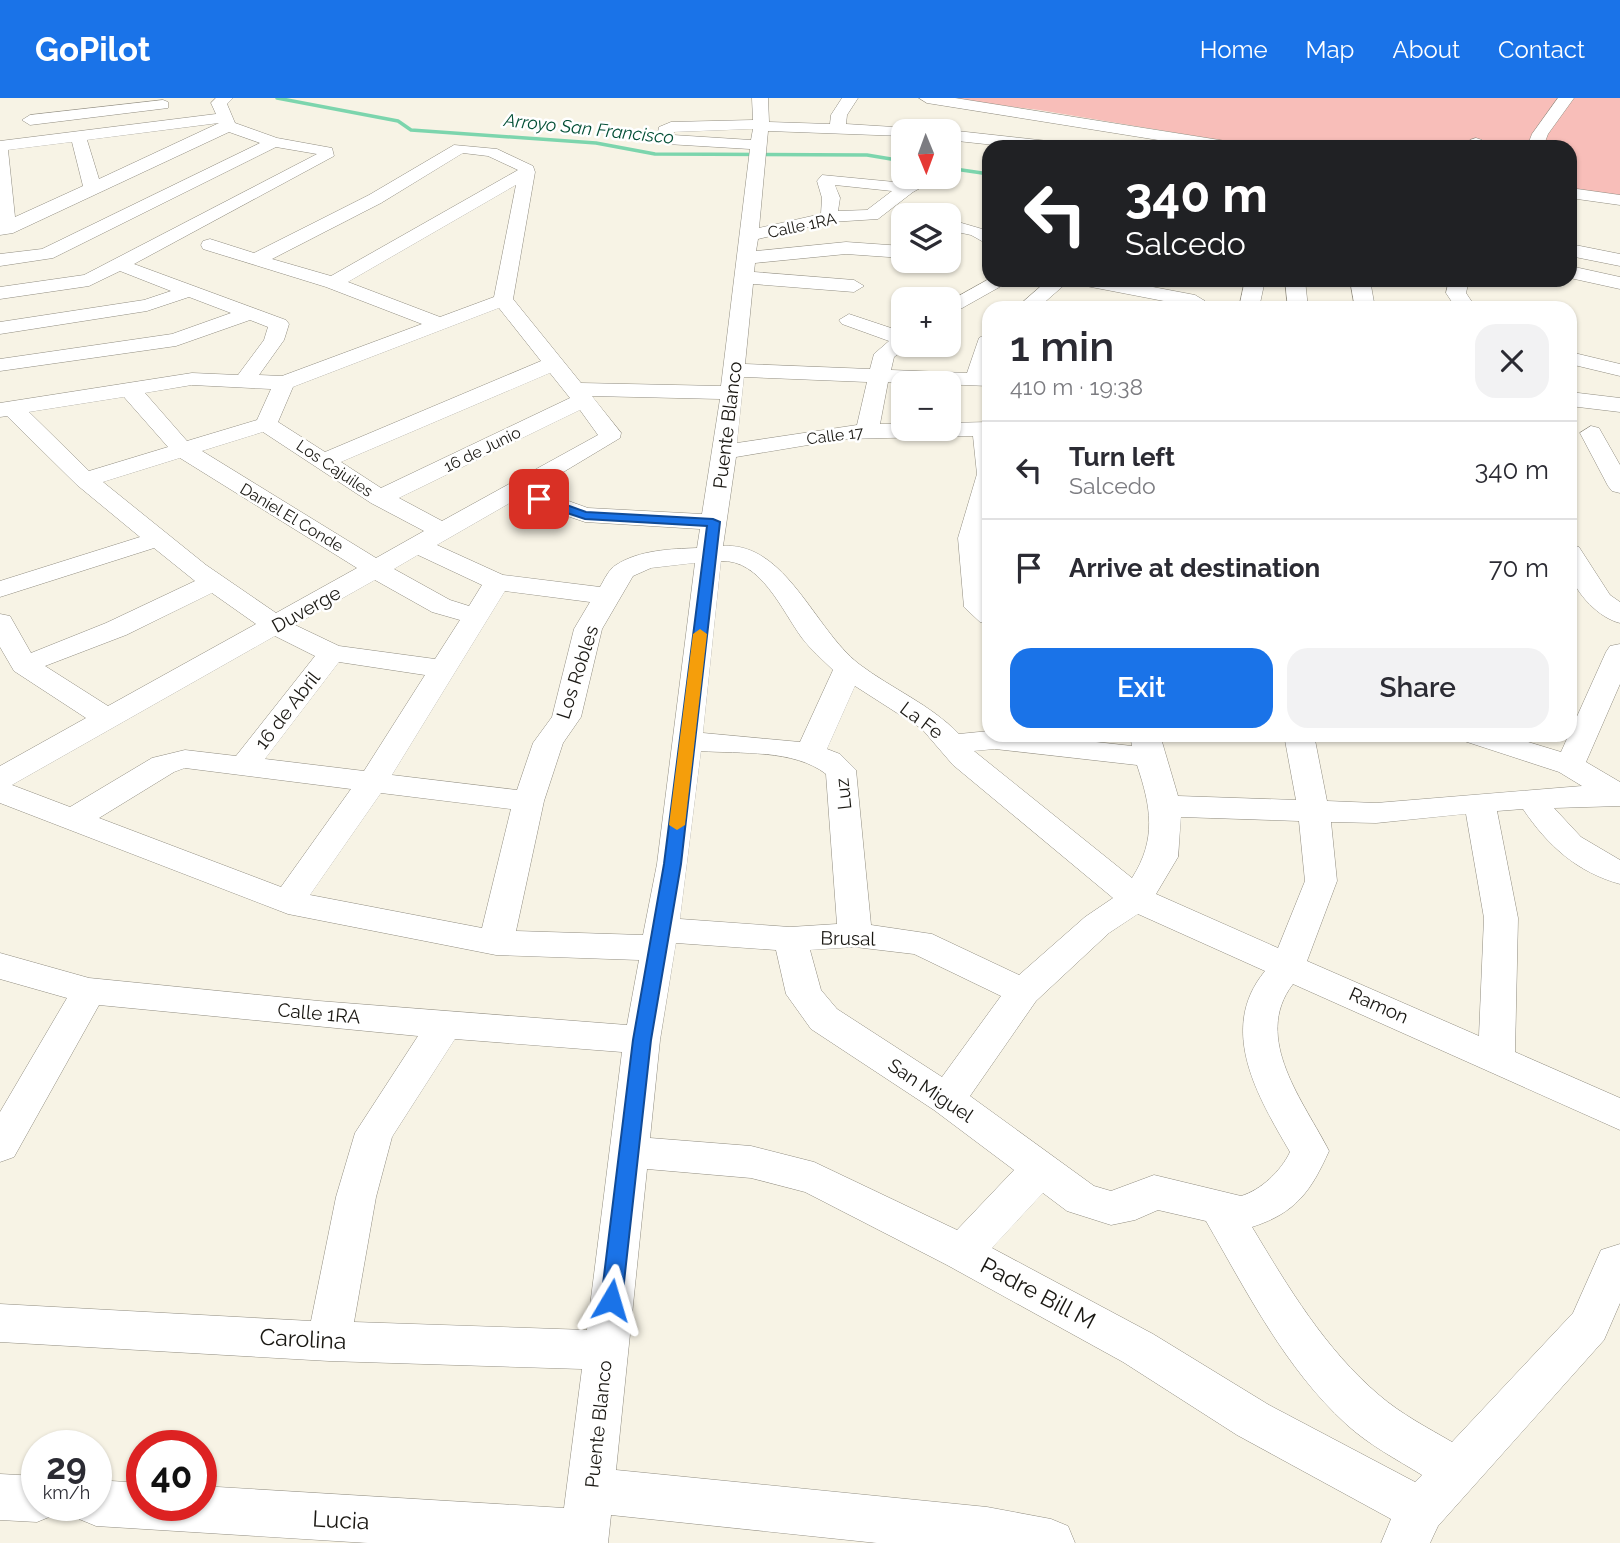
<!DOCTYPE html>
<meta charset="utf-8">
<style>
:root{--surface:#fff;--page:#f2f2f3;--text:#2b2b33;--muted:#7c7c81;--line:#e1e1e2;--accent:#1a73e8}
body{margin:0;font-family:Raleway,sans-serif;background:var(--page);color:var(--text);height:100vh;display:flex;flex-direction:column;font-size:26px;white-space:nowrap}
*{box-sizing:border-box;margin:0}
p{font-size:23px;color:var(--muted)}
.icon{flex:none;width:38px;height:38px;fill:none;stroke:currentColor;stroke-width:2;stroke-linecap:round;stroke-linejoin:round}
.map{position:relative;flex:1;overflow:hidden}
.drawer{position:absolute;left:982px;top:203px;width:595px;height:441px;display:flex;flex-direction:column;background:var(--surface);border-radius:21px;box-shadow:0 2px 5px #0004}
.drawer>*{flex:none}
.guide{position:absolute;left:982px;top:42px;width:595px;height:147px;border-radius:21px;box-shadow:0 2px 5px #0004;background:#202124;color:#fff;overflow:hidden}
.needle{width:46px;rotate:179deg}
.tools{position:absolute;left:891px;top:21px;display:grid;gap:14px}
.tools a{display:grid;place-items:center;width:70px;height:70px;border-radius:14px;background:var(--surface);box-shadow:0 2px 5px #0004;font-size:35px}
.speed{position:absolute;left:21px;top:1332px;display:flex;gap:14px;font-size:35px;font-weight:700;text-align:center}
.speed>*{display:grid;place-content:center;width:91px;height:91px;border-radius:50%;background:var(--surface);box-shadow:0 2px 5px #0004;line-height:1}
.speed small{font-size:18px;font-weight:400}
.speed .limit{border:10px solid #d22;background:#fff;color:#111}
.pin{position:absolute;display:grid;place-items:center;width:60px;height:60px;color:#fff;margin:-30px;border-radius:14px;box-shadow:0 4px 10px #0006}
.me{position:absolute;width:77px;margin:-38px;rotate:7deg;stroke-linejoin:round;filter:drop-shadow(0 0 5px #0008)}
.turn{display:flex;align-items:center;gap:24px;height:147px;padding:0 28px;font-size:32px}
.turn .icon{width:91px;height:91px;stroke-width:2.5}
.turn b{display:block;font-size:49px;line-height:60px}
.round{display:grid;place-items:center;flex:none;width:74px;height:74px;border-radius:21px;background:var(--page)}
.headline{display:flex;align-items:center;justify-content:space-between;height:119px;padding:0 28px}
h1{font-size:42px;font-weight:600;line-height:52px}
.button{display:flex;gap:14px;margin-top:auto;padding:14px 28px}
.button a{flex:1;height:80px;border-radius:21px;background:var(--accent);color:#fff;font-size:28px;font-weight:600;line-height:80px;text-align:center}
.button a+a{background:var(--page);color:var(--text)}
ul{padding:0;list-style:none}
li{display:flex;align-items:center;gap:21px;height:98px;padding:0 28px;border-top:2px solid var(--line)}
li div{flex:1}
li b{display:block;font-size:26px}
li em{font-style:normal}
header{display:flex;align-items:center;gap:42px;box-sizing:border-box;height:98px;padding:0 35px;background:var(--accent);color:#fff}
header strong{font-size:33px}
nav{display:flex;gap:38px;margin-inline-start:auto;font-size:24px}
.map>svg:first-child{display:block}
</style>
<header>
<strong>GoPilot</strong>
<nav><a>Home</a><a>Map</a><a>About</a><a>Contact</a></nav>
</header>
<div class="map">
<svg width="1620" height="1445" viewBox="0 0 1620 1445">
<rect width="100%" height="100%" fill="#f7f3e5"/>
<!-- green -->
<path fill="#f8beb9" d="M 942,0 L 1620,0 L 1620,100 L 1570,94 L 1570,49 L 1261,49 L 1039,12 Z"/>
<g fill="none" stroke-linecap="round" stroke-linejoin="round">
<!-- stream -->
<path stroke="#7cd5ad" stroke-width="3.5" d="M 277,0 L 398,23 L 411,32 L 596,45 L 655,56 L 867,57 L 903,63
M 948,70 L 989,76"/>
<defs>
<path id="minor" d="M 216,0 L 233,0 L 227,6 L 235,25 L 277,40 L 332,50 L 334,58 L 134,166 L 286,222 L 289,226 L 284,242 L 259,277 L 282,278 L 422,226 L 326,189 L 203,151 L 201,147 L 203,143 L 210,141 L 254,155 L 369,97 L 454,47 L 497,51 L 533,68 L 535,74 L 513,201 L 581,285 L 721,288 L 750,51 L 667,46 L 657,40 L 659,29 L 671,24 L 753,22 L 752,0 L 768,0 L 769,24 L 830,26 L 831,17 L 842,0 L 858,0 L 847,17 L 846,26 L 910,30 L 912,33 L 903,33 L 903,38 L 768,33 L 759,130 L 821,116 L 822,100 L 817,83 L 822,77 L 905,85 L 920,79 L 933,79 L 935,82 L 913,94 L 878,121 L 831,124 L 758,141 L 756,153 L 846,144 L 903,148 L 903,160 L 846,156 L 755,165 L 754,174 L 854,182 L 864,188 L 854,194 L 753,186 L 745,266 L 870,271 L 874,256 L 889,243 L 842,226 L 839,222 L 849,216 L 903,234 L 903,247 L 911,247 L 894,259 L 891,272 L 967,275 L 979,240 L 989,234 L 989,288 L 888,284 L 880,326 L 903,326 L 903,331 L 948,331 L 948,325 L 989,324 L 989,421 L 984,440 L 989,526 L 980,524 L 964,509 L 958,440 L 977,376 L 973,338 L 844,341 L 736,359 L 723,448 C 786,444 814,531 859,566 C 892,591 930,606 959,636 L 989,633 L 989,637 L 1033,637 L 1132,648 L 1130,637 L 1160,637 L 1178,698 L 1296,702 L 1284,637 L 1314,637 L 1327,703 L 1376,705 L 1582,688 L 1559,674 L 1464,643 L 1459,637 L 1505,637 L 1561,654 L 1606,554 L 1610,548 L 1620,546 L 1620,586 L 1586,664 L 1620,684 L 1620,708 L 1554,710 L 1581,739 L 1620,762 L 1620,786 C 1577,774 1548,748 1523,711 L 1497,713 L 1518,820 L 1515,954 L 1620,1000 L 1620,1032 L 1293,886 C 1251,940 1305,1005 1329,1053 C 1311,1093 1296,1115 1252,1129 C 1288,1189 1325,1251 1379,1297 C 1401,1316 1428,1330 1452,1344 L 1573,1215 L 1601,1152 L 1620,1146 L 1620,1205 L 1604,1242 L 1438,1428 L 1430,1445 L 1381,1445 L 1391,1421 L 1237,1337 L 1123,1264 L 947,1167 L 805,1094 L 751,1080 L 647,1071 L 616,1372 L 987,1409 L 1051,1421 L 1068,1428 L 1075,1445 L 877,1445 L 611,1417 L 608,1445 L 368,1445 L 96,1428 L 79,1421 L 73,1407 L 96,1407 L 96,1382 L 142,1385 L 142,1407 L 201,1407 L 201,1388 L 564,1410 L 582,1271 L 329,1263 L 0,1244 L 0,1206 L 311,1223 L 336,1099 L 355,1035 L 418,938 L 99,907 L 14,1059 L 0,1064 L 0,1014 L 67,900 L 0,881 L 0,855 L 89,880 L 319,903 L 627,927 L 639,862 L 496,857 L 288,816 L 0,705 L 0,668 L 86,620 L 14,573 L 0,549 L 0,516 L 10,518 L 31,555 L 106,525 L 195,483 L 154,450 L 0,499 L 0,483 L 140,439 L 77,387 L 7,318 L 0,319 L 0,305 L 192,275 L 238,277 L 264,242 L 268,229 L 250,222 L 176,248 L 0,273 L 0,261 L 172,236 L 231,215 L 189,199 L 147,213 L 0,236 L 0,224 L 144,202 L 171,193 L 120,173 L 89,188 L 0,201 L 0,189 L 84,177 L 317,56 L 276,49 L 53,160 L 0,168 L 0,156 L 42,151 L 260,45 L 229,34 L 13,135 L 0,137 L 0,43 L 216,16 L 211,5 ZM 219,25 L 99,81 L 87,42 ZM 753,31 L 751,42 L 673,37 L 674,34 ZM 72,44 L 83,88 L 15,119 L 8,52 ZM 463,55 L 488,58 L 518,72 L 331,178 L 272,161 L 381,105 ZM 516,87 L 494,199 L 440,219 L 348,184 ZM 835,87 L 892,93 L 867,112 L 838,113 L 840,100 ZM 499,210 L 541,263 L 325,354 L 278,324 L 293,289 ZM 550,275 L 570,300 L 381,390 L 341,364 ZM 744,279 L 867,284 L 857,327 L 737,345 ZM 192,287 L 271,291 L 257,322 L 187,343 L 145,295 ZM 592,298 L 720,301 L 702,416 L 588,410 L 535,391 L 620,340 L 621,335 ZM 124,299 L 168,349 L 89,373 L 29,314 ZM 580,312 L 598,337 L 442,423 L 399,400 ZM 263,334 L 371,405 L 424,433 L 376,460 L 202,353 ZM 180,360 L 357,470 L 276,515 L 206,467 L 103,384 ZM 517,401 L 585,424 L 700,431 L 697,450 C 671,451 639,452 616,467 C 609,471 604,482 600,489 L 503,477 L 437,447 ZM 418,457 L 482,487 L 469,508 L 450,502 L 394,471 ZM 721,463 C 761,461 782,513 802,540 C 811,552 823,562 833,572 L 800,644 L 703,635 ZM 695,465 L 657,766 L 643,837 L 516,833 L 544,703 L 563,645 L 581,619 L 602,531 L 633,478 L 651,470 ZM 375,482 L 432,514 L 460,522 L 435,561 L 339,548 L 295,527 ZM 505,493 L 590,504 L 574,531 L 552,619 L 533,645 L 517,692 L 392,677 ZM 212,495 L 256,526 L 108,608 L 45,568 L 126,537 ZM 275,538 L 315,558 L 236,658 L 185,652 L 152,660 L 70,709 L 12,687 ZM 339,564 L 425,577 L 364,673 L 265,661 ZM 855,588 L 922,631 L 953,667 L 1113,800 L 1085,819 L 1019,877 L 932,836 L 871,827 L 856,672 L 840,656 L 827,651 ZM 995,651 L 1137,667 C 1151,709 1157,741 1132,780 L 974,653 ZM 701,653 C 740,656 794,651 826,676 L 837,826 L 790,829 L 680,821 ZM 185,670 L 351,691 L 281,789 L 99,720 L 174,674 ZM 381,695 L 511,711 L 482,830 L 310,797 ZM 1466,716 L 1484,820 L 1479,938 L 1307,863 L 1337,783 L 1331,724 L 1376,725 ZM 1181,719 L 1299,723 L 1305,783 L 1278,850 L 1156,796 L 1178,759 ZM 1138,816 L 1265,873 C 1217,931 1258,999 1290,1054 C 1281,1073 1261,1092 1241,1098 L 1154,1077 L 1111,1093 L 1094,1088 L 970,998 L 1036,903 L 1109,835 ZM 676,845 L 776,852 L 786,896 L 811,931 L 934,1012 L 1014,1072 L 957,1132 L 814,1064 L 751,1048 L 650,1040 L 660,942 ZM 855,849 L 914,856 L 1001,898 L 942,979 L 837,911 L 821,892 L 810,852 ZM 455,941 L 622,954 L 587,1232 L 354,1224 L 376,1099 L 392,1039 ZM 1043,1095 L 1067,1113 L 1111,1127 L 1135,1122 L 1158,1112 L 1206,1123 C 1247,1194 1285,1270 1346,1326 C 1369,1347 1396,1361 1422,1377 L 1415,1384 L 1269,1307 L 1153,1236 L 992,1150 Z
M 919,0 L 955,0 L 1232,44 L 1240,49 L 1202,49 L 927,5 Z
M 1558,0 L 1574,0 L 1548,36 L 1543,49 L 1527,49 L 1532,36 Z
M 163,2 L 168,4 L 168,10 L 30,27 L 22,22 L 30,17 Z
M 948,32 L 1057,44 L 1065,49 L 1013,49 L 948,42 L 948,33 L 944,33 Z
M 1476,40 L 1482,42 L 1483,49 L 1467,49 L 1470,42 Z
M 1570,90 L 1620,97 L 1620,107 L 1570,100 Z
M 948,121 L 989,133 L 989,147 L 971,137 L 948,132 Z
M 1570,146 L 1620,156 L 1620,168 L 1570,158 Z
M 1570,168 L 1620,179 L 1620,191 L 1570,180 Z
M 989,181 L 1012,182 L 948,218 L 948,204 Z
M 1048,182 L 1070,182 L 1038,210 L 1016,210 Z
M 1076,182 L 1116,182 L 1195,197 L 1205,203 L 1195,209 L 1086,188 Z
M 1245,182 L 1265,182 L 1259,210 L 1239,210 Z
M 1285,182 L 1305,182 L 1308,210 L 1288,210 Z
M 1350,182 L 1370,182 L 1375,210 L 1355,210 Z
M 1449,182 L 1469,182 L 1466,195 L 1476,210 L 1456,210 L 1446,195 Z
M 1570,254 L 1620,266 L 1620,278 L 1570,266 Z
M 1570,294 L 1620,300 L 1620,314 L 1570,308 Z
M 1591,328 L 1599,330 L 1620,367 L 1620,395 L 1612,393 L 1608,388 L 1580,335 Z
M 1570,446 L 1579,449 L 1610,497 L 1620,504 L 1620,525 C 1599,520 1576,496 1570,475 C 1568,467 1570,454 1570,446 Z
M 0,1376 L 37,1378 L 37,1407 L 58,1407 L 54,1417 L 37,1424 L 0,1422 Z"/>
</defs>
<!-- minor casing -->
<use href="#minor" stroke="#918d81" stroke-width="1"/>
<!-- minor -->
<use href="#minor" fill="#fff" fill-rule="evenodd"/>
</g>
<!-- route -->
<path fill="#1a73e8" stroke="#114b97" stroke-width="2" d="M 539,397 L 586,414 L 713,421 L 720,424 L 681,766 L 651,942 L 622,1202 L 619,1209 L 611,1212 L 604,1209 L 601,1202 L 633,942 L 664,766 L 707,428 L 585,421 L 534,404 L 533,401 Z"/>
<!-- slow -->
<path fill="#f59e0b" d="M 700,531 L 707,536 L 685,727 L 677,732 L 669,727 L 693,536 Z"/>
<g text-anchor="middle" stroke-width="5" stroke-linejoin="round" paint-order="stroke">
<!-- far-street labels -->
<g font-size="16" fill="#1a1813" stroke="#fff">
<text transform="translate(802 127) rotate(-12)" y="6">Calle 1RA</text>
<text transform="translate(835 337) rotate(-7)" y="6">Calle 17</text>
<text transform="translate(482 351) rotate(-26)" y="6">16 de Junio</text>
<text transform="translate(335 370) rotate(34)" y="6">Los Cajuiles</text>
<text transform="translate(292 419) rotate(31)" y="6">Daniel El Conde</text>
</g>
<!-- far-water labels -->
<g font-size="18" font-style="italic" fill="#045037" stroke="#fff">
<text transform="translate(589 31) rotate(6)" y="6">Arroyo San Francisco</text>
</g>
<!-- street labels -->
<g font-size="19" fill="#1a1813" stroke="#fff">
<text transform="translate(727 327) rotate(-83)" y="7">Puente Blanco</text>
<text transform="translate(306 511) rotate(-29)" y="7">Duverge</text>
<text transform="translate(577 574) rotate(-72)" y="7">Los Robles</text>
<text transform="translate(287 612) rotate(-52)" y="7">16 de Abril</text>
<text transform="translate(922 622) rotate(37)" y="7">La Fe</text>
<text transform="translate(843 696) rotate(-96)" y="7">Luz</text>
<text transform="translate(848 840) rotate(1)" y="7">Brusal</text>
<text transform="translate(1379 907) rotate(24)" y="7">Ramon</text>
<text transform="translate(319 915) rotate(5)" y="7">Calle 1RA</text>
<text transform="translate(931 992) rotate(34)" y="7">San Miguel</text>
<text transform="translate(598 1326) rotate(-84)" y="7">Puente Blanco</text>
</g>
<!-- near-street labels -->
<g font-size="23" fill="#1a1813" stroke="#fff">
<text transform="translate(1038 1195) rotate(28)" y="8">Padre Bill M</text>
<text transform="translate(303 1241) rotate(3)" y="8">Carolina</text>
<text transform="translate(341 1422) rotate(3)" y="8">Lucia</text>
</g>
</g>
</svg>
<div class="tools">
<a><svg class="needle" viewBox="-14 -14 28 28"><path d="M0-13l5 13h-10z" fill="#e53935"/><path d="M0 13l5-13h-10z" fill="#7c7c81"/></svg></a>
<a><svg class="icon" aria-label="layers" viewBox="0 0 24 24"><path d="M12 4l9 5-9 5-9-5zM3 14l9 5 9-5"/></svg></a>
<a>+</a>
<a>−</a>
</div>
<div class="speed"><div>29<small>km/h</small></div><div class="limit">40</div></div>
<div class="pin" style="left:539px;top:401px;background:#d93025"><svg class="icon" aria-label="arrive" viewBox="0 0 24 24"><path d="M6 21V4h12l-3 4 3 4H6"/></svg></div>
<svg class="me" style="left:611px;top:1202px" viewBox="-20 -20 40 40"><path d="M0-17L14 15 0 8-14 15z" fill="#1a73e8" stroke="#fff" stroke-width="4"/></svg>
<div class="guide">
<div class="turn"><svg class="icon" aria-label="left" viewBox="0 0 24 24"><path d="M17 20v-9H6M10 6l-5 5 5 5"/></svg><div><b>340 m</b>Salcedo</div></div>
</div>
<section class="drawer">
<div class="headline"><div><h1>1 min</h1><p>410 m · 19:38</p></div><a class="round"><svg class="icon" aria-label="close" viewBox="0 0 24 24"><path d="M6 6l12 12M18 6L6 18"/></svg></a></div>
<ul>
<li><svg class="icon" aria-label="left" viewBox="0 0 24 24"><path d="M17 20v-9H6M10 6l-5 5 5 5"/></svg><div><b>Turn left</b><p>Salcedo</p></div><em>340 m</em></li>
<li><svg class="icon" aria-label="arrive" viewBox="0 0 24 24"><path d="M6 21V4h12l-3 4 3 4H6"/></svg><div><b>Arrive at destination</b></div><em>70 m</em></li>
</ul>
<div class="button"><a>Exit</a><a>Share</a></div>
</section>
</div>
